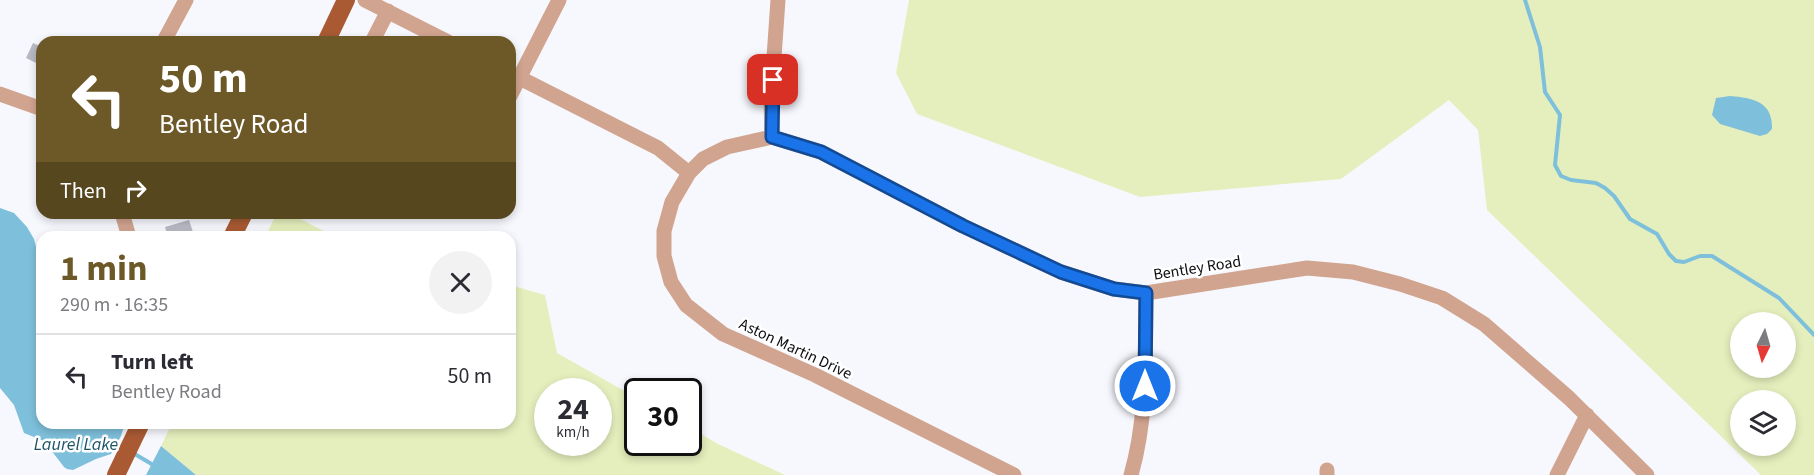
<!DOCTYPE html>
<meta charset="utf-8">
<style>
:root{--surface:#fff;--page:#f2f2f3;--text:#2b2b33;--muted:#7c7c81;--line:#e1e1e2;--accent:#6c5927}
body{margin:0;font-family:"Source Sans 3",sans-serif;background:var(--page);color:var(--text);height:100vh;display:flex;flex-direction:column;font-size:22px;white-space:nowrap}
*{box-sizing:border-box;margin:0}
p{font-size:20px;color:var(--muted)}
.icon{flex:none;width:33px;height:33px;fill:none;stroke:currentColor;stroke-width:2;stroke-linecap:round;stroke-linejoin:round}
.map{position:relative;flex:1;overflow:hidden}
.panel{position:absolute;left:36px;top:231px;width:480px;height:198px;display:flex;flex-direction:column;background:var(--surface);border-radius:18px;box-shadow:0 3px 9px #0003}
.panel>*{flex:none}
.top-card{position:absolute;left:36px;top:36px;width:480px;height:183px;border-radius:18px;box-shadow:0 3px 9px #0003;background:#6c5927;color:#fff;overflow:hidden}
.needle{width:39px;rotate:185deg}
.buttons{position:absolute;left:1730px;top:312px;display:grid;gap:12px}
.buttons a{display:grid;place-items:center;width:66px;height:66px;border-radius:50%;background:var(--surface);box-shadow:0 3px 9px #0003;font-size:30px}
.speed{position:absolute;left:534px;top:378px;display:flex;gap:12px;font-size:30px;font-weight:700;text-align:center}
.speed>*{display:grid;place-content:center;width:78px;height:78px;border-radius:50%;background:var(--surface);box-shadow:0 3px 9px #0003;line-height:1}
.speed small{font-size:15px;font-weight:400}
.speed .limit{border:3px solid #111;border-radius:9px;background:#fff;color:#111}
.pin{position:absolute;display:grid;place-items:center;width:51px;height:51px;color:#fff;margin:-26px;border-radius:12px;box-shadow:0 3px 9px #0006}
.me{position:absolute;width:66px;margin:-33px;rotate:0deg;stroke-linejoin:round;filter:drop-shadow(0 0 4px #0008)}
.turn{display:flex;align-items:center;gap:21px;height:126px;padding:0 24px;font-size:27px}
.turn .icon{width:78px;height:78px;stroke-width:2.5}
.turn b{display:block;font-size:42px;line-height:51px}
.then{display:flex;align-items:center;height:57px;padding:0 24px;background:#0003;gap:12px;font-size:22px}
.round{display:grid;place-items:center;flex:none;width:63px;height:63px;border-radius:32px;background:var(--page)}
.overview{display:flex;align-items:center;justify-content:space-between;height:102px;padding:0 24px}
h1{font-size:36px;font-weight:700;line-height:45px;color:var(--accent)}
ul{padding:0;list-style:none}
li{display:flex;align-items:center;gap:18px;height:84px;padding:0 24px;border-top:2px solid var(--line)}
li div{flex:1}
li b{display:block;font-size:22px}
li em{font-style:normal}
.map>svg:first-child{display:block}
</style>
<div class="map">
<svg width="1814" height="475" viewBox="0 0 1814 475">
<rect width="100%" height="100%" fill="#f7f8fe"/>
<!-- green -->
<path fill="#e5efbd" fill-rule="evenodd" d="M 909,0 L 1814,0 L 1814,475 L 1761,475 L 1487,210 L 1478,130 L 1449,100 L 1341,179 L 1140,197 L 917,114 L 896,73 ZM 1740,322 L 1785,322 L 1785,368 L 1740,368 ZM 1740,400 L 1785,400 L 1785,446 L 1740,446 Z
M 277,213 L 289,213 L 335,237 L 265,237 Z
M 510,285 L 545,295 L 557,353 L 637,398 L 638,442 L 688,442 L 689,427 L 718,444 L 785,475 L 196,475 L 161,446 L 172,423 L 510,423 ZM 548,392 L 598,392 L 598,442 L 548,442 Z"/>
<!-- water -->
<path fill="#7ec0db" d="M 1730,96 C 1754,98 1773,102 1772,129 L 1767,134 L 1760,136 L 1720,124 L 1712,115 L 1716,98 Z
M 0,208 L 14,213 L 27,227 L 34,239 L 42,270 L 42,423 L 125,423 L 121,436 L 111,454 L 96,459 L 73,470 L 67,469 L 64,467 L 44,441 L 24,433 L 14,405 L 0,388 Z
M 161,446 L 196,475 L 146,475 Z"/>
<g fill="none" stroke-linecap="round" stroke-linejoin="round">
<!-- stream -->
<path stroke="#7ec0db" stroke-width="4" d="M 1525,0 L 1540,47 L 1545,92 L 1560,115 L 1555,165 L 1561,176 L 1571,180 L 1596,183 L 1605,188 L 1614,196 L 1630,219 L 1657,234 L 1669,254 L 1676,261 L 1684,262 L 1700,256 L 1712,256 L 1779,298 L 1814,335
M 133,453 L 155,466"/>
</g>
<!-- building -->
<path fill="#b9bac4" d="M 33,43 L 42,47 L 42,66 L 26,58 Z
M 189,220 L 194,235 L 168,237 L 165,227 Z"/>
<g fill="none" stroke-linecap="round" stroke-linejoin="round">
<!-- minor -->
<path stroke="#d1a48f" stroke-width="15" d="M 365,0 L 448,42
M 164,41 L 186,0
M 372,42 L 388,11
M 510,73 L 658,148 L 689,173
M 0,94 L 42,109
M 510,96 L 559,0
M 772,137 L 771,100 L 778,0
M 122,213 L 129,237
M 1014,475 L 815,375 L 723,334 L 686,305 L 671,282 L 664,256 L 664,231 L 672,202 L 689,173 L 703,159 L 727,147 L 772,137 L 821,152 L 963,226 L 1061,272 L 1114,289 L 1146,293 L 1307,268 L 1353,272 L 1400,284 L 1442,298 L 1484,324 L 1569,398 L 1647,475
M 1131,475 C 1148,416 1145,354 1146,293
M 1327,475 L 1327,470
M 1557,475 L 1587,415"/>
<!-- major -->
<path stroke="#a95a33" stroke-width="18" d="M 326,42 L 346,0
M 232,237 L 244,213
M 116,475 L 141,423"/>
</g>
<g fill="none" stroke-linecap="round" stroke-linejoin="round">
<defs>
<path id="route" d="M 773,80 L 772,137 L 821,152 L 963,226 L 1061,272 L 1114,289 L 1146,293 L 1145,386"/>
</defs>
<!-- route casing -->
<use href="#route" stroke="#114b97" stroke-width="15"/>
<!-- route -->
<use href="#route" stroke="#1a73e8" stroke-width="10"/>
</g>
<g text-anchor="middle" stroke-width="5" stroke-linejoin="round" paint-order="stroke">
<!-- street labels -->
<g font-size="16" fill="#0d0e11" stroke="#fff">
<text transform="translate(1197 267) rotate(-9)" y="6">Bentley Road</text>
<text transform="translate(796 348) rotate(25)" y="6">Aston Martin Drive</text>
</g>
<!-- water labels -->
<g font-size="18" font-style="italic" fill="#1e5367" stroke="#fff">
<text x="76" y="450">Laurel Lake</text>
</g>
</g>
</svg>
<div class="buttons">
<a><svg class="needle" viewBox="-14 -14 28 28"><path d="M0-13l5 13h-10z" fill="#e53935"/><path d="M0 13l5-13h-10z" fill="#7c7c81"/></svg></a>
<a><svg class="icon" aria-label="layers" viewBox="0 0 24 24"><path d="M12 4l9 5-9 5-9-5zM3 14l9 5 9-5"/></svg></a>
</div>
<div class="speed"><div>24<small>km/h</small></div><div class="limit">30</div></div>
<div class="pin" style="left:773px;top:80px;background:#d93025"><svg class="icon" aria-label="arrive" viewBox="0 0 24 24"><path d="M6 21V4h12l-3 4 3 4H6"/></svg></div>
<svg class="me" style="left:1145px;top:386px" viewBox="-20 -20 40 40"><circle r="17" fill="#1a73e8" stroke="#fff" stroke-width="3"/><path d="M0-11L8 9 0 5-8 9z" fill="#fff"/></svg>
<div class="top-card">
<div class="turn"><svg class="icon" aria-label="left" viewBox="0 0 24 24"><path d="M17 20v-9H6M10 6l-5 5 5 5"/></svg><div><b>50 m</b>Bentley Road</div></div>
<div class="then">Then<svg class="icon" aria-label="right" viewBox="0 0 24 24"><path d="M7 20v-9h11M14 6l5 5-5 5"/></svg></div>
</div>
<section class="panel">
<div class="overview"><div><h1>1 min</h1><p>290 m · 16:35</p></div><a class="round"><svg class="icon" aria-label="close" viewBox="0 0 24 24"><path d="M6 6l12 12M18 6L6 18"/></svg></a></div>
<ul>
<li><svg class="icon" aria-label="left" viewBox="0 0 24 24"><path d="M17 20v-9H6M10 6l-5 5 5 5"/></svg><div><b>Turn left</b><p>Bentley Road</p></div><em>50 m</em></li>
</ul>
</section>
</div>
